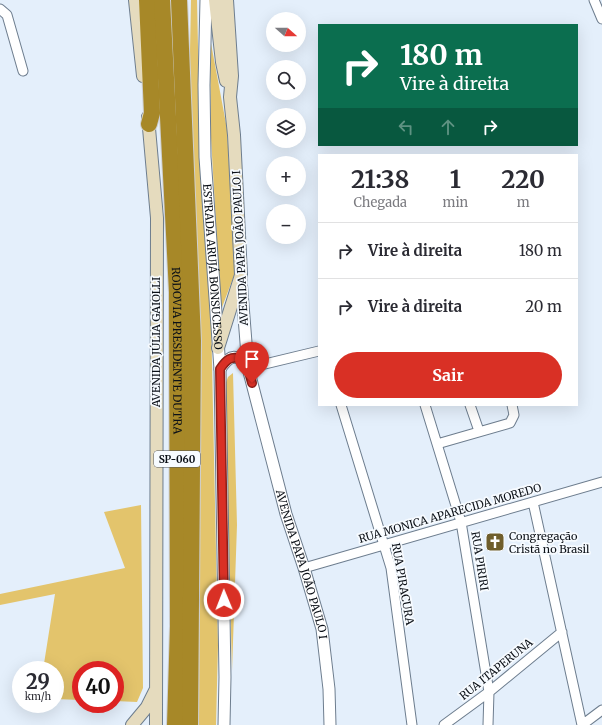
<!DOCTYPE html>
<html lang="pt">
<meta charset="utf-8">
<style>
:root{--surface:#fff;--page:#f2f2f3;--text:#2b2b33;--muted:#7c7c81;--line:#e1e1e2;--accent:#d93025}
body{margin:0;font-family:Merriweather,serif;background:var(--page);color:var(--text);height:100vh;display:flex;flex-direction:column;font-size:15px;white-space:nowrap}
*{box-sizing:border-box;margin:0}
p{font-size:13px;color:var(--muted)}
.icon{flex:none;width:22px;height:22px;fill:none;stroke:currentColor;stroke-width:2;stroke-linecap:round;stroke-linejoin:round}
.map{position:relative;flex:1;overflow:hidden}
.panel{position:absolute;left:318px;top:154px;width:260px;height:252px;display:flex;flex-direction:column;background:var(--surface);border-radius:0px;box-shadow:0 4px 16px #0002}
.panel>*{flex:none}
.banner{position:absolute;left:318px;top:24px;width:260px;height:122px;border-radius:0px;box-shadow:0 4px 16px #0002;background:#0b6e4f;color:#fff;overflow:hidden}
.needle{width:26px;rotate:111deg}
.controls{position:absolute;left:266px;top:12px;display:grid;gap:8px}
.controls a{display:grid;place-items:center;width:40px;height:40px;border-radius:50%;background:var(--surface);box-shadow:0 4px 16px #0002;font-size:20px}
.speed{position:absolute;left:12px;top:661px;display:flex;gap:8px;font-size:20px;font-weight:700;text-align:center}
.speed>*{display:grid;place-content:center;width:52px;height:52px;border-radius:50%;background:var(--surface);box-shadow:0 4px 16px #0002;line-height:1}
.speed small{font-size:10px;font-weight:400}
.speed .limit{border:6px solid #d22;background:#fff;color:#111}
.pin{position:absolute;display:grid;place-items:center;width:34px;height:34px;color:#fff;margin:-41px -17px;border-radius:50% 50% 50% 0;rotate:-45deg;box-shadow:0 0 4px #0007}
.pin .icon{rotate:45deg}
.me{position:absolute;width:44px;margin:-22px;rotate:359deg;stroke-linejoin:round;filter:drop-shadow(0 0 3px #0008)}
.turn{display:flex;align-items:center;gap:14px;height:84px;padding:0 16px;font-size:18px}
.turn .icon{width:52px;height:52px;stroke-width:2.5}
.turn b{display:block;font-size:28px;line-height:34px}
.lanes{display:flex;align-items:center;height:38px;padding:0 16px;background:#0003;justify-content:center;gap:20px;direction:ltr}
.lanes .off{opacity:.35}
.eta{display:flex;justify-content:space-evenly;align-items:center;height:68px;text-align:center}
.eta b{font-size:24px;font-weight:700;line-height:28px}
.cta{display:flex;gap:8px;margin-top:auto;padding:8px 16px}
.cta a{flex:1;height:46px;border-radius:24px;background:var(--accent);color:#fff;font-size:16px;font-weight:700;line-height:46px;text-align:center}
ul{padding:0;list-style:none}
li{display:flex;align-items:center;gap:12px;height:56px;padding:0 16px;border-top:1px solid var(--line)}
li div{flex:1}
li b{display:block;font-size:15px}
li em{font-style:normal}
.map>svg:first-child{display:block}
</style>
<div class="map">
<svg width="602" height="725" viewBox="0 0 602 725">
<rect width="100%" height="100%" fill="#e4effb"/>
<!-- green -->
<path fill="#e3c46c" d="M 191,0 L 197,0 L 201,186 L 211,316 L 218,645 L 216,725 L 199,725 L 200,406 L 189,103 Z
M 210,38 L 227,129 L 235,273 L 221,310 L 211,138 Z
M 233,373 L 237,525 L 232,671 L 225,385 L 228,377 Z
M 141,505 L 143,688 L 137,702 L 115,701 L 115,670 L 81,670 L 81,700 L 55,699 L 55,670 L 43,670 L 55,594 L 0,605 L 0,594 L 125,568 L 104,512 Z"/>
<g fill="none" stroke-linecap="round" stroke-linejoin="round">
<defs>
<path id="minor" d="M 594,0 L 602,19
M 0,9 L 7,15 L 23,71
M 248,368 L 319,351
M 341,405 L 391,568 L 412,725
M 425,405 L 461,522 L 489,692 L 488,725
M 470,405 L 479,431
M 437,444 L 510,423 L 514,415 L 512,405
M 533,502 L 582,725
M 304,568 L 602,482
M 444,725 L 489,692 L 562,632
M 582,725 L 602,710"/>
<g id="tertiary">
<path id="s1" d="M 206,0 L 204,85 L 205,157 L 220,369 L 225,677 L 224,725"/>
<path id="s2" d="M 241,279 L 248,368 L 286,514 L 304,568 L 322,629 L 329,689 L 330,725"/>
<path d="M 220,369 C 230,354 238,353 248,368"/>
</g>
<path id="secondary" d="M 135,0 L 143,76
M 215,0 L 222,62 L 226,81
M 148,117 L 157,218 L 156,725
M 218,348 L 241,275 L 234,135 L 230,97 L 232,76 L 227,0
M 132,725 L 147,707 L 155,691"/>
<g id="motorway">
<path d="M 147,0 L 152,113 L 149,124"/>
<path id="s3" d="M 162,0 L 177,292 L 178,626 L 175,725"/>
<path d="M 179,0 L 193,341 L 190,725"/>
</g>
</defs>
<!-- minor casing -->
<use href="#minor" stroke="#6d7d8e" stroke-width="11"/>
<!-- tertiary casing -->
<use href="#tertiary" stroke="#6d7d8e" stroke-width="13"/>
<!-- secondary casing -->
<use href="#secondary" stroke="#6d7d8e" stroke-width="14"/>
<!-- motorway casing -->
<use href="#motorway" stroke="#cecfd1" stroke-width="18"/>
<!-- minor -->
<use href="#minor" stroke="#fff" stroke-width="9"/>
<!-- tertiary -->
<use href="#tertiary" stroke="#fff" stroke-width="11"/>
<!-- secondary -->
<use href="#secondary" stroke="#e5dbbe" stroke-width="12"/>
<!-- motorway -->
<use href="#motorway" stroke="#a78828" stroke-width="16"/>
</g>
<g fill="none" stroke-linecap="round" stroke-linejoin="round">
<defs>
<path id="route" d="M 224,600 L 220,369 C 226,360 231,355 242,359 L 248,368 L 252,383"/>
</defs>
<!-- route casing -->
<use href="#route" stroke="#8d1f18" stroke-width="10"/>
<!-- route -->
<use href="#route" stroke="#d93025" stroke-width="7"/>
</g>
<!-- icons -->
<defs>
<symbol id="church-square" viewBox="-11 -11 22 22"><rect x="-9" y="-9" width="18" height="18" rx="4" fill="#6f5e2c" stroke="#f7fbff"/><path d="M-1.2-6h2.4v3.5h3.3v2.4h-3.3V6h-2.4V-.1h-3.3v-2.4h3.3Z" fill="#fff"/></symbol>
</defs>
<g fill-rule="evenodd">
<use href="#church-square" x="484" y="531" width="22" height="22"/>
</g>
<g text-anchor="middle" stroke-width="3.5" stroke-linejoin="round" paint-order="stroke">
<!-- shield labels -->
<rect fill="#f7fbff" stroke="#52565d" stroke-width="1" x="154" y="451" width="46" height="16" rx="3"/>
<g font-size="10" font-weight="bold" fill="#0b1017">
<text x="177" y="463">SP-060</text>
</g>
<!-- street labels -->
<g font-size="11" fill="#0b1017" stroke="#f7fbff">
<text transform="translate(240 248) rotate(-93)" y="4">AVENIDA PAPA JOÃO PAULO I</text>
<text dy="4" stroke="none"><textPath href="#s1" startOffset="267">ESTRADA ARUJÁ BONSUCESSO</textPath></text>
<text transform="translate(156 342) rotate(-90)" y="4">AVENIDA JÚLIA GAIOLLI</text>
<text dy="4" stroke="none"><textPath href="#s3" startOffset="351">RODOVIA PRESIDENTE DUTRA</textPath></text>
<text transform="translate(450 513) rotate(-16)" y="4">RUA MONICA APARECIDA MOREDO</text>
<text transform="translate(480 561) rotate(81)" y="4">RUA PIRIRI</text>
<text dy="4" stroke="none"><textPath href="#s2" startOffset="293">AVENIDA PAPA JOÃO PAULO I</textPath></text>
<text transform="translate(403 584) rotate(80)" y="4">RUA PIRACURA</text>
<text transform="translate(496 669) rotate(-39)" y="4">RUA ITAPERUNA</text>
</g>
<!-- poi labels -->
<g font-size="11" fill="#0b1017" stroke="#f7fbff" text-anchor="start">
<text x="509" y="540">Congregação<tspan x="509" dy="13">Cristã no Brasil</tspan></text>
</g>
</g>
</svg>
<div class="controls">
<a><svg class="needle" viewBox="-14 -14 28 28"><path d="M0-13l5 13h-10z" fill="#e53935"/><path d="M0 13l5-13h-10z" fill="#7c7c81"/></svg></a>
<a><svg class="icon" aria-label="search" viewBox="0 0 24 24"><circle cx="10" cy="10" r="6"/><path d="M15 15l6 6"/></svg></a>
<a><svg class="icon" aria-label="layers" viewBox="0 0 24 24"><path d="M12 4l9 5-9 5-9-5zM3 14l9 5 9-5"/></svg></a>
<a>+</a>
<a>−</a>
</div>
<div class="speed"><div>29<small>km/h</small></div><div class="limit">40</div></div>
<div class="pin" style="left:252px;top:383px;background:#d93025"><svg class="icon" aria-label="arrive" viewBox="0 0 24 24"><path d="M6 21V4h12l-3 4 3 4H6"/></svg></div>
<svg class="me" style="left:224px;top:600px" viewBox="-20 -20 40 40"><circle r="17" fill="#d93025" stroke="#fff" stroke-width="3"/><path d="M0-11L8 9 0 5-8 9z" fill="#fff"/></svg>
<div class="banner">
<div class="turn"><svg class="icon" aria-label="right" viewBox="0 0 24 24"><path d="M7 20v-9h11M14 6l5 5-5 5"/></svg><div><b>180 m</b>Vire à direita</div></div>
<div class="lanes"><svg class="icon off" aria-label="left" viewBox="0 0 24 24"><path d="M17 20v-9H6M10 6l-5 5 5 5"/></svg><svg class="icon off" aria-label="ahead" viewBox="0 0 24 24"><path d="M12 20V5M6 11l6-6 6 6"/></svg><svg class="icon" aria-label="right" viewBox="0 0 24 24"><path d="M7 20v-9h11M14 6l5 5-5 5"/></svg></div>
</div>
<section class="panel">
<div class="eta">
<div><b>21:38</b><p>Chegada</p></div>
<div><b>1</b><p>min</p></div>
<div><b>220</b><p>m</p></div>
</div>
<ul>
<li><svg class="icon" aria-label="right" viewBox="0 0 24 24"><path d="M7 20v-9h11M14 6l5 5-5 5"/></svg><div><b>Vire à direita</b></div><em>180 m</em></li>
<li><svg class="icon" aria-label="right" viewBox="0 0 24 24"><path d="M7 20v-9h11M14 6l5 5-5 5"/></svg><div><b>Vire à direita</b></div><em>20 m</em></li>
</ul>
<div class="cta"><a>Sair</a></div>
</section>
</div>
